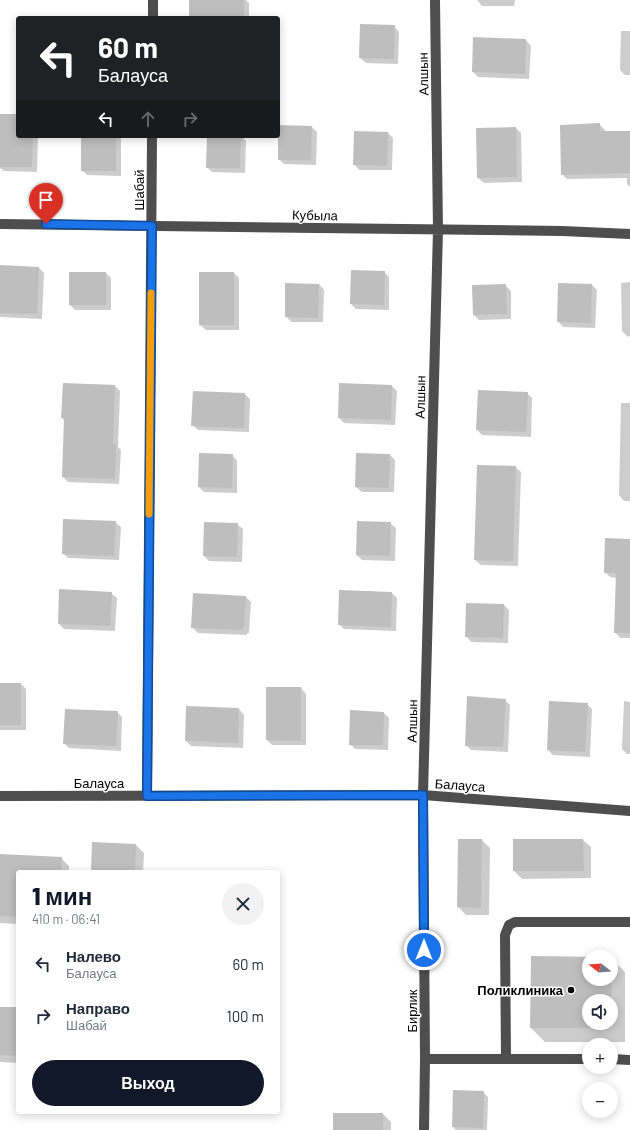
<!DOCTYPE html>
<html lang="ru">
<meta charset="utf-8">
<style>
:root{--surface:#fff;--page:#f2f2f3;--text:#1f2937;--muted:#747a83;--accent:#111827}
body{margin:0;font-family:Barlow,sans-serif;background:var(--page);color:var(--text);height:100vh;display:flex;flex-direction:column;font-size:15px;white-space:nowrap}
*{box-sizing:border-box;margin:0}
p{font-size:13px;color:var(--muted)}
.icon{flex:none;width:22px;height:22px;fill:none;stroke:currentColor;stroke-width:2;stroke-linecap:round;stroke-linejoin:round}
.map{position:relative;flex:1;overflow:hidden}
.details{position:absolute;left:16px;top:870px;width:264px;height:244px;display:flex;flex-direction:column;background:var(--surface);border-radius:4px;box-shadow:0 2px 10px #0003}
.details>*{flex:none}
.guide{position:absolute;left:16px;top:16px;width:264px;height:122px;border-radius:4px;box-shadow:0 2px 10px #0003;background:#202124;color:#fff;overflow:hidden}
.needle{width:26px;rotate:287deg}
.fabs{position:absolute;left:582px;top:950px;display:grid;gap:8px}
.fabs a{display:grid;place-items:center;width:36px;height:36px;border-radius:50%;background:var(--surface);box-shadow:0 2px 10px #0003;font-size:20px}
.pin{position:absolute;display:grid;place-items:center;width:34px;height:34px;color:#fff;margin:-41px -17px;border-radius:50% 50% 50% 0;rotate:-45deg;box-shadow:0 0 4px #0007}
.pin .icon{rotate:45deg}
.me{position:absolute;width:44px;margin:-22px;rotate:0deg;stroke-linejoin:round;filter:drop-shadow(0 0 3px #0008)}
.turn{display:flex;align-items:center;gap:14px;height:84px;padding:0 16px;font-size:18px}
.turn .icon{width:52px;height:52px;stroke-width:2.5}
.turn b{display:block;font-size:28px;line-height:34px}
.lanes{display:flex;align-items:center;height:38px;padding:0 16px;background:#0003;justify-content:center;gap:20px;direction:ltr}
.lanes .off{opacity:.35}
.round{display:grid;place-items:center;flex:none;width:42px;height:42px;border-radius:21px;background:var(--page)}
.headline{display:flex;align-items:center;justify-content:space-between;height:68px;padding:0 16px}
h1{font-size:24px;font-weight:800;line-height:30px;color:var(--accent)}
.primary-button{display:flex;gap:8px;margin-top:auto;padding:8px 16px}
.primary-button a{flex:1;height:46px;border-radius:24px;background:var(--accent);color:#fff;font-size:16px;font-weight:800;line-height:46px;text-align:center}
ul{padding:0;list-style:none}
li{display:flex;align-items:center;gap:12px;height:52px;padding:0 16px}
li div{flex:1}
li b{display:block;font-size:15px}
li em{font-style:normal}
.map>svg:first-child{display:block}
</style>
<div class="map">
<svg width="630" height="1130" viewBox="0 0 630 1130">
<rect width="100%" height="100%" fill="#fff"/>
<!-- shadow -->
<path fill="#0003" fill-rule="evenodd" d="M 190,0 L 246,0 L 249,3 L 249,18 L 190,18 Z
M 477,0 L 515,0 L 514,6 L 482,6 Z
M 361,25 L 394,26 L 399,32 L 398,64 L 366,63 L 360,58 Z
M 621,31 L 630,31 L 630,75 L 625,75 L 620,70 Z
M 526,40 L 531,46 L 529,79 L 478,77 L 473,72 Z
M 0,115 L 18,115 L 18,136 L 38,136 L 37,172 L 4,171 L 0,168 Z
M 599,124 L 605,130 L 605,132 L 630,132 L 630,187 L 627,184 L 627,178 L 567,179 L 562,174 Z
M 312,127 L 317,132 L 316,165 L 284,164 L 279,159 Z
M 516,128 L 521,133 L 522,182 L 484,183 L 478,178 L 477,129 Z
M 388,133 L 393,138 L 392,170 L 359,170 L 354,164 Z
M 82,136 L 121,136 L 121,176 L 87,175 L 82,170 Z
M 208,136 L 241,136 L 246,141 L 245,173 L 212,172 L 207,167 Z
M 0,266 L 39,268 L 44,273 L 42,319 L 0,317 Z
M 384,272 L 389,277 L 389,310 L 356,309 L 351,304 Z
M 106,273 L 111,278 L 111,310 L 75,310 L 70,305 Z
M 234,273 L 239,278 L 239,330 L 206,330 L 200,325 Z
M 630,282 L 630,336 L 628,337 L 622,331 L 621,283 Z
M 319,284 L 324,290 L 323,322 L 291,322 L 286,316 Z
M 505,285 L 511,291 L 511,319 L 479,320 L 474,315 Z
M 592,285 L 597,290 L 595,328 L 563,327 L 558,321 Z
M 64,384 L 115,386 L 120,391 L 118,447 L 121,450 L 119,484 L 68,482 L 63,477 L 65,421 L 62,418 Z
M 392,386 L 397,391 L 395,425 L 344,423 L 339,418 Z
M 194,392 L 245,394 L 250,399 L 249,432 L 198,430 L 192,425 Z
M 527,393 L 532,398 L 531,437 L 482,435 L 477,430 Z
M 621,403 L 630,403 L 630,501 L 624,501 L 619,495 Z
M 232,455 L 237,460 L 237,493 L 204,492 L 199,487 Z
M 390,455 L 395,460 L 394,492 L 362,492 L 356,487 Z
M 515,467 L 521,472 L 518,566 L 481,565 L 475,560 Z
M 115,522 L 121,527 L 119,560 L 68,558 L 63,553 Z
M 390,523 L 396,528 L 395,561 L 362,560 L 357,555 Z
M 237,524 L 243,529 L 242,562 L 209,561 L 204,556 Z
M 630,540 L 630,638 L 620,638 L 615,632 L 617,578 L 610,577 L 605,572 Z
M 111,593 L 117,598 L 115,631 L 64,629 L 59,624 Z
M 392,593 L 397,598 L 396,631 L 344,629 L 339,624 Z
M 245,596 L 251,602 L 249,633 L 247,633 L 247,635 L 198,633 L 193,628 Z
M 467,604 L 504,605 L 509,610 L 508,643 L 471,642 L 466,636 Z
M 0,684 L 21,684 L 26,689 L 26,730 L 0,730 Z
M 301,688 L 306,694 L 306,745 L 272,745 L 267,740 Z
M 505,700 L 510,705 L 508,752 L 471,750 L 466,745 Z
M 624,701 L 630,702 L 630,754 L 627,754 L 622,749 Z
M 587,704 L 592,709 L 590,757 L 553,755 L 548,750 Z
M 239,709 L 244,715 L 243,748 L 191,746 L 186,741 Z
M 117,712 L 122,717 L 121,751 L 69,748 L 64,743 Z
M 384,713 L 389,718 L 388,750 L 355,749 L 350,744 Z
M 459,840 L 482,840 L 490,848 L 489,915 L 466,915 L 458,907 Z
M 583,840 L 591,847 L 591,878 L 522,879 L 514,871 Z
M 136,845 L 144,853 L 143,872 L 92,872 Z
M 0,855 L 61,858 L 69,866 L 69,872 L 18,872 L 18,924 L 0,923 Z
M 589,958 L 589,979 L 611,979 L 611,958 L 625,972 L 625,1042 L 545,1042 L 531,1028 ZM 589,1001 L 611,1001 L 611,1023 L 589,1023 Z
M 0,1008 L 18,1008 L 18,1063 L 0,1062 Z
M 483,1092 L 488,1097 L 487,1130 L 456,1130 L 453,1127 Z
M 334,1114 L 383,1114 L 391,1122 L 391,1130 L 334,1130 Z"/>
<!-- building -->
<path fill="#bebebe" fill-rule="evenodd" d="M 189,0 L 244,0 L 244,18 L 189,18 Z
M 360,24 L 395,25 L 394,59 L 359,58 Z
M 473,37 L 526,39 L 525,74 L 472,72 Z
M 0,114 L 18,114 L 18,136 L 33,136 L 32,167 L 0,167 Z
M 600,123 L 600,131 L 630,131 L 630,173 L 561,175 L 560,125 Z
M 278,125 L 312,126 L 311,160 L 278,160 Z
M 516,127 L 517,177 L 477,178 L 476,128 Z
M 354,131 L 388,132 L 387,166 L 353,165 Z
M 81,136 L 116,136 L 116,171 L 81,171 Z
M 207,136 L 241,136 L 240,168 L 206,168 Z
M 0,265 L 39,267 L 37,314 L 0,313 Z
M 351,270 L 385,271 L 384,305 L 350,304 Z
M 69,272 L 106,272 L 106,305 L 69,305 Z
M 199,272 L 234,272 L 234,325 L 199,325 Z
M 285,283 L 319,284 L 318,318 L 285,317 Z
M 558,283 L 592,284 L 591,323 L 557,322 Z
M 506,284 L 507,314 L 473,315 L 472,285 Z
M 63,383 L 115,385 L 113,444 L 116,444 L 115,479 L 62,477 L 64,418 L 61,418 Z
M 339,383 L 392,385 L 391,420 L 338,418 Z
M 478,390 L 528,392 L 526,432 L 476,430 Z
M 193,391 L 245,393 L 244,428 L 191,426 Z
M 199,453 L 233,454 L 232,488 L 198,487 Z
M 356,453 L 390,454 L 389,488 L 355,487 Z
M 477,465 L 516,466 L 513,561 L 474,560 Z
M 63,519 L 116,521 L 114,556 L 62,554 Z
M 357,521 L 391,522 L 390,556 L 356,555 Z
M 204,522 L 238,523 L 237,557 L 203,556 Z
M 605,538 L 630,539 L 630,633 L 614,633 L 616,573 L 604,573 Z
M 59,589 L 112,592 L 110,626 L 58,624 Z
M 339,590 L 392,592 L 391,627 L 338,625 Z
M 193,593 L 246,596 L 244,628 L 242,628 L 242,630 L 191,628 Z
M 466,603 L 504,604 L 503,638 L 465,637 Z
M 0,683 L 21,683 L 21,725 L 0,725 Z
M 266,687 L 301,687 L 301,741 L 266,740 Z
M 467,696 L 506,699 L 503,747 L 465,746 Z
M 549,701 L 588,703 L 585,752 L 547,750 Z
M 186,706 L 239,708 L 238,743 L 185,741 Z
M 65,709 L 118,711 L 116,746 L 63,744 Z
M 350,710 L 384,712 L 383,745 L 349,745 Z
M 458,839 L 482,839 L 481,908 L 457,907 Z
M 513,839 L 583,839 L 584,871 L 513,871 Z
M 92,842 L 136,844 L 135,872 L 91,872 Z
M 0,854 L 62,857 L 61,872 L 18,872 L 18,917 L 0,916 Z
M 531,956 L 612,957 L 611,1028 L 530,1028 ZM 589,957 L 611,957 L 611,979 L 589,979 ZM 589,1001 L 611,1001 L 611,1023 L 589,1023 Z
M 0,1007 L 18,1007 L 18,1056 L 0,1055 Z
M 453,1090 L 484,1091 L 483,1128 L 452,1127 Z
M 333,1113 L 383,1113 L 383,1130 L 333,1130 Z"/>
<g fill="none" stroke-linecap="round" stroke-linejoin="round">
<!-- minor -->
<path stroke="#4e4e4e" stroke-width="10" d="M 153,18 L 153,0
M 0,224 L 562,231 L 630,234
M 0,796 L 423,795 L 630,811
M 147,796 L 152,136
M 425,1059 L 589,1059
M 506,1059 L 505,935 L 509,925 L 515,922 L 630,922
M 611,1059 L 630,1060
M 424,1130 L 425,1059 L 423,795 L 438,230 L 435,0"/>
</g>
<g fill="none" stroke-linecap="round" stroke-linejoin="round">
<defs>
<path id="route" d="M 46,224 L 152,226 L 147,796 L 423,795 L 424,950"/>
</defs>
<!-- route casing -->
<use href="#route" stroke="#114b97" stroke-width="10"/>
<!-- route -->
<use href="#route" stroke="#1a73e8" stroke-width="7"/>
<!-- slow -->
<path stroke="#f59e0b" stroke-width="7" d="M 149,514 L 151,293"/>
</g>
<!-- markers -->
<circle fill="#000" stroke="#fff" stroke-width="1.5" cx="571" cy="990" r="4"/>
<g text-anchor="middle" stroke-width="3" stroke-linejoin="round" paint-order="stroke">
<!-- street labels -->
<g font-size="13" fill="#000" stroke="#fff">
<text transform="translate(423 74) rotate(-91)" y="5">Алшын</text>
<text transform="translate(139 190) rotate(-90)" y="5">Шабай</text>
<text transform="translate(315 215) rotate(1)" y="5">Кубыла</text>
<text transform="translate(420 397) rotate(-89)" y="5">Алшын</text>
<text transform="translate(412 721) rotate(-89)" y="5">Алшын</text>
<text x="99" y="788">Балауса</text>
<text transform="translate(460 785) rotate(4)" y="5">Балауса</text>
<text transform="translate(412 1011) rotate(-90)" y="5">Бирлик</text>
</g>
<!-- poi labels -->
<g font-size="13" font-weight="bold" fill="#000" stroke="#fff" text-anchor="end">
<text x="563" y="995">Поликлиника</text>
</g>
</g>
</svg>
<div class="fabs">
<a><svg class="needle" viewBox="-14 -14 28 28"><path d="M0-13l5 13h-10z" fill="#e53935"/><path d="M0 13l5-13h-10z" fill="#747a83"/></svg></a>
<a><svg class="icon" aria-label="sound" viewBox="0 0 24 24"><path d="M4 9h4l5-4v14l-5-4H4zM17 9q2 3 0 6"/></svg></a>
<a>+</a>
<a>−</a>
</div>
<div class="pin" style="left:46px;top:224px;background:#d93025"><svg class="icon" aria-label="arrive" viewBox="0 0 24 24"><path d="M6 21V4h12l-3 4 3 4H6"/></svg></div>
<svg class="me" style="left:424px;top:950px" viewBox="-20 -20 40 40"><circle r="17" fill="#1a73e8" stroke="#fff" stroke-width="3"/><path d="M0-11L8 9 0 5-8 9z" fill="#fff"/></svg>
<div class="guide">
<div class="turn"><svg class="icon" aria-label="left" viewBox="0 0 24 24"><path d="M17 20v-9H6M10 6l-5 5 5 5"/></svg><div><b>60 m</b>Балауса</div></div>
<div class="lanes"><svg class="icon" aria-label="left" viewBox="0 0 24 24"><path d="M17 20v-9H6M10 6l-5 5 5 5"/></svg><svg class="icon off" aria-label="ahead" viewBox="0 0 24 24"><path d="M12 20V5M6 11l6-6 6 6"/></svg><svg class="icon off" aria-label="right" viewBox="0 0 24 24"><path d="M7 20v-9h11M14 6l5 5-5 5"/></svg></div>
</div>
<section class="details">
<div class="headline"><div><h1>1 мин</h1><p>410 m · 06:41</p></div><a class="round"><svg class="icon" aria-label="close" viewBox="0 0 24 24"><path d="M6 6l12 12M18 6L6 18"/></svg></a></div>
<ul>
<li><svg class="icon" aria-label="left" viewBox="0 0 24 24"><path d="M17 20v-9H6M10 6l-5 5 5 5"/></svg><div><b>Налево</b><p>Балауса</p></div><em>60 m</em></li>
<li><svg class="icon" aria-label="right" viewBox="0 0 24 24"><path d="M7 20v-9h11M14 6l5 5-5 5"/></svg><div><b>Направо</b><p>Шабай</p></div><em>100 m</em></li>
</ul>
<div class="primary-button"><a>Выход</a></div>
</section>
</div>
